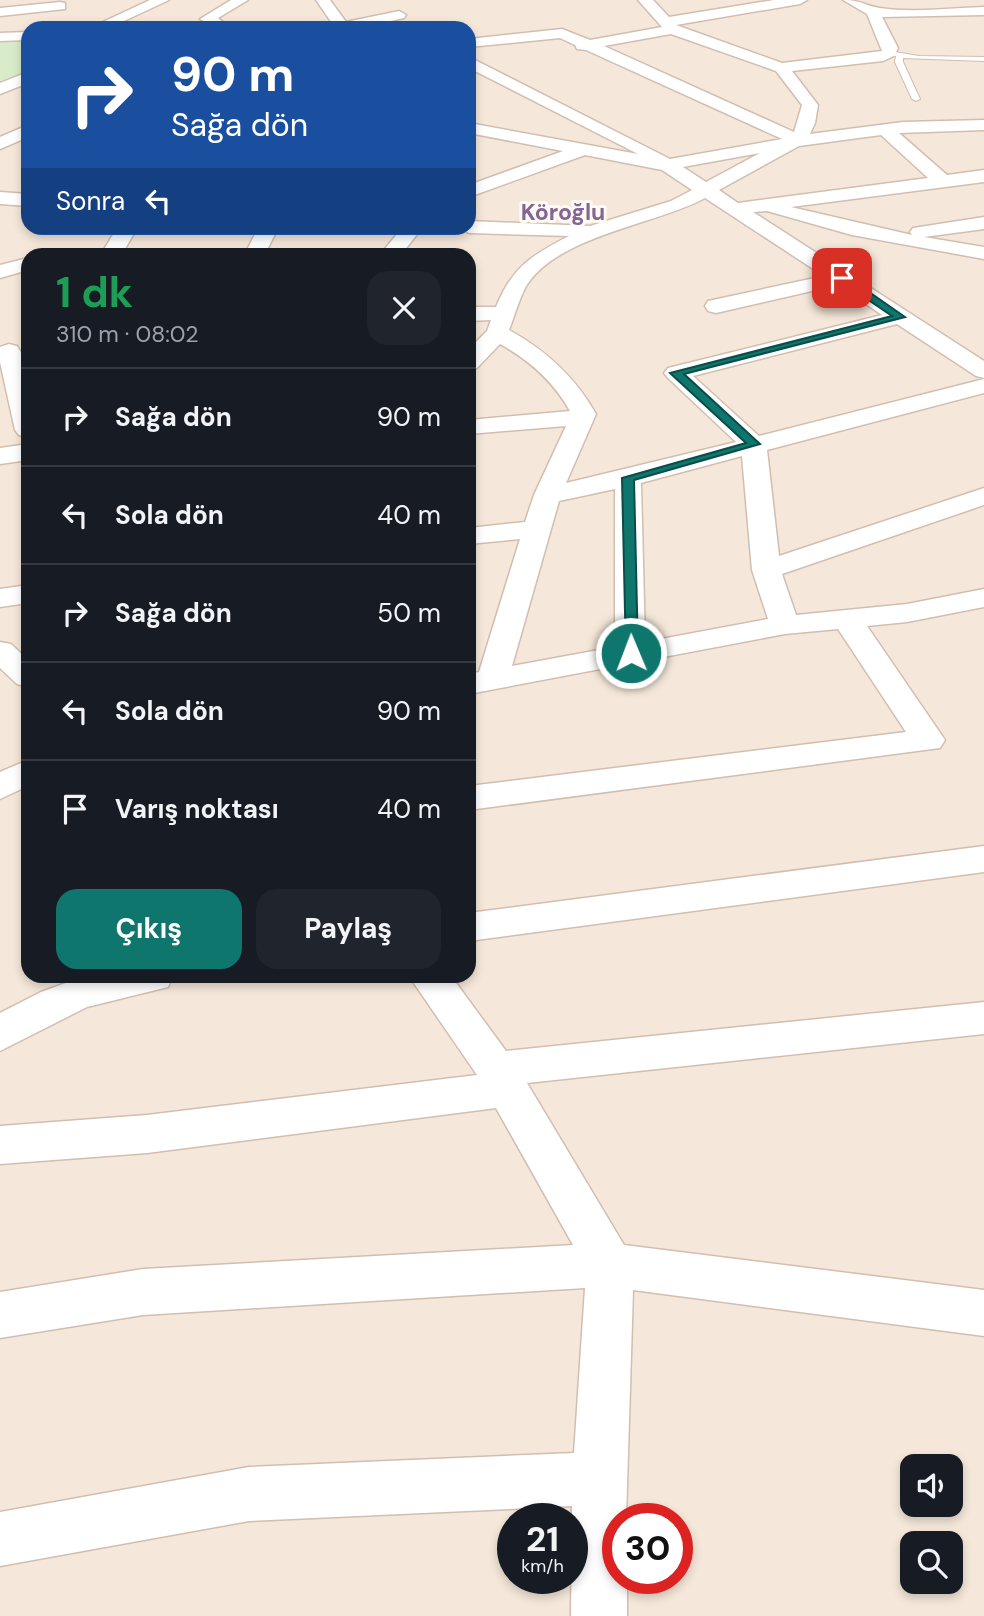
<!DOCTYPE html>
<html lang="tr">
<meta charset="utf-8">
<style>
:root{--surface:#171b24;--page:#20242c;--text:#f1f3f6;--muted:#9ea1a6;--line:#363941;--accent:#0f766e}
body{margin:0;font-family:"DM Sans",sans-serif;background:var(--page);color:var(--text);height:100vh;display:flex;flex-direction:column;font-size:26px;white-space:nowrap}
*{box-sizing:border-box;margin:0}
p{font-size:23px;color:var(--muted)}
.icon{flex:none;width:38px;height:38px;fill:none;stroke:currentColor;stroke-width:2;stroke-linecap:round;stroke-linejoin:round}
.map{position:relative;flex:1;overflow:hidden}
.panel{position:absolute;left:21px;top:248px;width:455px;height:735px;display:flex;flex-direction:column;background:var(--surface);border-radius:21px;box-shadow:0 4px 10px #0003}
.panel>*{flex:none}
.hud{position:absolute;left:21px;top:21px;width:455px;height:214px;border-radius:21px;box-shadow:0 4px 10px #0003;background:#1a4fa0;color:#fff;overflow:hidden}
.buttons{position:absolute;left:900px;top:1454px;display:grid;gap:14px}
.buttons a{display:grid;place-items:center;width:63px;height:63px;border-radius:14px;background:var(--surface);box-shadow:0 4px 10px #0003;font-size:35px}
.speed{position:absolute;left:497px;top:1503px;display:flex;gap:14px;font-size:35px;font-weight:700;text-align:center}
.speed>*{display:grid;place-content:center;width:91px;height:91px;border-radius:50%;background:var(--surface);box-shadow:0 4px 10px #0003;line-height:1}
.speed small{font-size:18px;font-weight:400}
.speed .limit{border:10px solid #d22;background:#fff;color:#111}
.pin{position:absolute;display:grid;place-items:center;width:60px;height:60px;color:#fff;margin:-30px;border-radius:14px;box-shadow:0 4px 10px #0006}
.me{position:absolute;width:77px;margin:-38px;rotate:359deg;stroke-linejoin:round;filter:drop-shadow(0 0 5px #0008)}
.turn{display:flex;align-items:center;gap:24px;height:147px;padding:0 35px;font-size:32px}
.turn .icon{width:91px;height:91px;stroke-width:2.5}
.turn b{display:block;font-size:49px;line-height:60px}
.then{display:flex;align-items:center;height:66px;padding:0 35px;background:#0003;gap:14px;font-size:26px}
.round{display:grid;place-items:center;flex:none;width:74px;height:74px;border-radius:21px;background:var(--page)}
.overview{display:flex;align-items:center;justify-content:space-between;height:119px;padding:0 35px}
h1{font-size:42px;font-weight:700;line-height:52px;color:#1e9e55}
.action{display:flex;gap:14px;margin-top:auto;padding:14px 35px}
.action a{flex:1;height:80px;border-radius:21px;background:var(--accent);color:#fff;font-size:28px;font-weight:700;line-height:80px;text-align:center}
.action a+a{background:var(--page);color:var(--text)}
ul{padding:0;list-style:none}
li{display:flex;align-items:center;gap:21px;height:98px;padding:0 35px;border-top:2px solid var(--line)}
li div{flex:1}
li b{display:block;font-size:26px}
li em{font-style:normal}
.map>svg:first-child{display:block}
</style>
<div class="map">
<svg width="984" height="1616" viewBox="0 0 984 1616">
<rect width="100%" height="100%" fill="#fdf6ec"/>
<!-- residential -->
<path fill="#f5e8da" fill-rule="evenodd" d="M 0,0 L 984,0 L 984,1616 L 0,1616 ZM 28,28 L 469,28 L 469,228 L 28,228 ZM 28,256 L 469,256 L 469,976 L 28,976 ZM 912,1466 L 950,1466 L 950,1505 L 912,1505 ZM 513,1519 L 572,1519 L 572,1578 L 513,1578 ZM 618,1519 L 677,1519 L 677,1578 L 618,1578 ZM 912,1544 L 950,1544 L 950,1582 L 912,1582 Z"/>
<!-- green -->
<path fill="#d8ecc9" d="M 28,39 L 28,72 L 0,81 L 0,40 Z"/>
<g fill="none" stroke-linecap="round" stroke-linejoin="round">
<defs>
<path id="service" d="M 889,51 L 919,56 L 984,57 L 984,61 L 903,58 L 903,62 L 920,99 L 916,101 L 912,99 L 895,62 L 896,56 L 885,53 Z"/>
<path id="minor" d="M 150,0 L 169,0 L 109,28 L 90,28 Z
M 231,0 L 248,0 L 218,18 L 224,23 L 222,26 L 212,26 L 200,19 Z
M 316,0 L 330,0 L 346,22 L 399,11 L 406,15 L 404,18 L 360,28 L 333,28 L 334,26 Z
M 638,0 L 653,0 L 669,17 L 774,0 L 807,0 L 800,4 L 676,25 L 782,63 L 882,51 L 867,14 L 843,0 C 862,0 865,6 880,8 C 914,13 950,8 984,7 L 984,15 L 882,17 L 898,48 L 894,56 L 883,61 L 792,71 L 818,105 L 815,123 L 810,134 L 903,122 L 984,120 L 984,130 L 899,133 L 947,175 L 984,170 L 984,182 L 791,207 L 912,235 L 910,232 L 913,228 L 984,217 L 984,229 L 924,237 L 984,247 L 984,259 L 852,235 L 767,211 L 753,212 L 984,361 L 984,378 L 976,376 L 897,324 L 693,376 L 759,436 L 984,379 L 984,393 L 767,450 L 779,556 L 984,488 L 984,505 L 782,574 L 796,615 L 907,604 L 984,589 L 984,607 L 907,622 L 867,626 L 945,740 L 940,748 L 469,810 L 469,786 L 906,732 L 838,629 L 785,634 L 469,694 L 469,674 L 479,672 L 520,539 L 469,544 L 469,528 L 525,522 L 534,495 L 566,426 L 469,434 L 469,420 L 570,411 C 553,381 529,360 500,344 L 477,368 L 469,370 L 469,349 L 487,331 L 491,320 L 469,321 L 469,307 L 496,307 C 512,267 532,255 569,236 L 469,233 L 459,228 L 469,228 L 469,221 L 590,226 L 671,201 L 692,190 L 662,170 L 585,155 L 469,197 L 469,185 L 563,151 L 469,133 L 469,123 L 638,154 L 469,68 L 469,57 L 670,159 L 782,139 L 586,50 L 577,49 L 575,45 L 560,38 L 469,47 L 469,39 L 562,29 L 590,40 L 662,27 ZM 671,34 L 776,71 L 802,105 L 794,132 L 604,46 ZM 881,135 L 928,178 L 738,203 L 719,190 L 799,146 ZM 760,153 L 706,182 L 683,167 ZM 705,198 L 824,276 L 708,301 L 705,306 L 708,311 L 716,313 L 838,285 L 882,315 L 668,368 L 664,373 L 668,378 L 736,442 L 566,483 L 596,414 C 575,377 547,351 509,330 C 514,317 518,303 524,290 C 552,236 656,225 705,198 ZM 742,456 L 752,570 L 768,619 L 645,642 L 641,483 ZM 615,489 L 615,647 L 512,666 L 559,501 Z
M 60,2 L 65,3 L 65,9 L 0,16 L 0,8 Z
M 28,32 L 28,40 L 0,41 L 0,33 Z
M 28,72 L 28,83 L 0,94 L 0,83 Z
M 28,125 L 28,137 L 0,149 L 0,137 Z
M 0,192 L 28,194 L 28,206 L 0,204 Z
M 117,228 L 137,228 L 121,256 L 100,256 Z
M 258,228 L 278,228 L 264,256 L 244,256 Z
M 402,228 L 422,228 L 400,256 L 379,256 Z
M 28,258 L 28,270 L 0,278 L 0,265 Z
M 9,344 L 17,346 C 34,370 28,409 28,438 L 19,435 L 15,430 L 0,362 L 0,347 Z
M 28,444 L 28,460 L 0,464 L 0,448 Z
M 28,585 L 28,603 L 0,607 L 0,589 Z
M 0,642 L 11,644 L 28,660 L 28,687 L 17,684 L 0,668 Z
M 28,760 L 28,786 L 0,799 L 0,772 Z
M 984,846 L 984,872 L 469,941 L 469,913 Z
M 85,976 L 173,976 L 168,987 L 87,1007 L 0,1051 L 0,1013 L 41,992 Z
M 409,976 L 451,976 L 506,1051 L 984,1002 L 984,1034 L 527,1083 L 624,1245 L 984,1290 L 984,1336 L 633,1290 L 626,1519 L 618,1519 L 618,1578 L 627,1578 L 627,1616 L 571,1616 L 572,1506 L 249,1521 L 0,1566 L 0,1512 L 249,1467 L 574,1453 L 585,1288 L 143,1315 L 0,1338 L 0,1292 L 143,1269 L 573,1245 L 496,1108 L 147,1153 L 0,1164 L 0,1126 L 147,1115 L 477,1075 Z"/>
</defs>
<!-- service casing -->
<use href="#service" stroke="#d1beb0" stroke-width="2"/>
<!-- minor casing -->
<use href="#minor" stroke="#d1beb0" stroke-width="3"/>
<!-- service -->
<use href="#service" fill="#fff" fill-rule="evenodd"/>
<!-- minor -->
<use href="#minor" fill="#fff" fill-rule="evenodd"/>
</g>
<!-- route -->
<path fill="#0f766e" stroke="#0a4d48" stroke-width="2" d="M 839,276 L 846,276 L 905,317 L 684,374 L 760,444 L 634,480 L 638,653 L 636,656 L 626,656 L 622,478 L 746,443 L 670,373 L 892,316 L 839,280 Z"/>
<g text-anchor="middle" stroke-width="6" stroke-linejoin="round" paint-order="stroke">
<!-- far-district labels -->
<g font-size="23" font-weight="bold" fill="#846695" stroke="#fffaf3">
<text x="563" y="220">Köroğlu</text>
</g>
</g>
</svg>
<div class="buttons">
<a><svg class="icon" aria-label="sound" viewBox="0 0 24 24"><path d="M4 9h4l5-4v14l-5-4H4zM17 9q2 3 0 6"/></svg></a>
<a><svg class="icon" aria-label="search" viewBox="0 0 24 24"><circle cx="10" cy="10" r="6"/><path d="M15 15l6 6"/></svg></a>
</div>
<div class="speed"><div>21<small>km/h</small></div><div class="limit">30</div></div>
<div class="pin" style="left:842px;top:278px;background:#d93025"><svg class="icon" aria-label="arrive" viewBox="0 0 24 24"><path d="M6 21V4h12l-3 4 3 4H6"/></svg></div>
<svg class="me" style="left:631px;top:653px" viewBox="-20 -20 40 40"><circle r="17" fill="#0f766e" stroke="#fff" stroke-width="3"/><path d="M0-11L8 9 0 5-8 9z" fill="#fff"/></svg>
<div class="hud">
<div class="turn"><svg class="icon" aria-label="right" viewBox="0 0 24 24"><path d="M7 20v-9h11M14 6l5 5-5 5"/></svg><div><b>90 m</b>Sağa dön</div></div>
<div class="then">Sonra<svg class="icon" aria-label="left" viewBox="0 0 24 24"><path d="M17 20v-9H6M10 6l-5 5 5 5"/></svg></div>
</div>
<section class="panel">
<div class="overview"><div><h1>1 dk</h1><p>310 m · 08:02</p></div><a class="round"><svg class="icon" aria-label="close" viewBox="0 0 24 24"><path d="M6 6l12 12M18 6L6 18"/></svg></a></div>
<ul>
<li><svg class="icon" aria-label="right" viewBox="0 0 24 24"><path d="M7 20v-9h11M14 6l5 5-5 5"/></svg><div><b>Sağa dön</b></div><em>90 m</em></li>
<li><svg class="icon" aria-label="left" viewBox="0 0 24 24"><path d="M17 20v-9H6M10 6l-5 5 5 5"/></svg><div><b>Sola dön</b></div><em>40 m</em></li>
<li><svg class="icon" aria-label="right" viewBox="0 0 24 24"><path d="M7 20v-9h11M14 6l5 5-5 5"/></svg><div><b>Sağa dön</b></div><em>50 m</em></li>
<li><svg class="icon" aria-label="left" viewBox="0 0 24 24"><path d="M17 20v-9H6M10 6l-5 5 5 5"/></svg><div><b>Sola dön</b></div><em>90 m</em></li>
<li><svg class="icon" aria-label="arrive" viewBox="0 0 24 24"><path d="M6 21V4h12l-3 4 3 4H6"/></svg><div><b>Varış noktası</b></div><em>40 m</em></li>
</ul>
<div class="action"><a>Çıkış</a><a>Paylaş</a></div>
</section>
</div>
